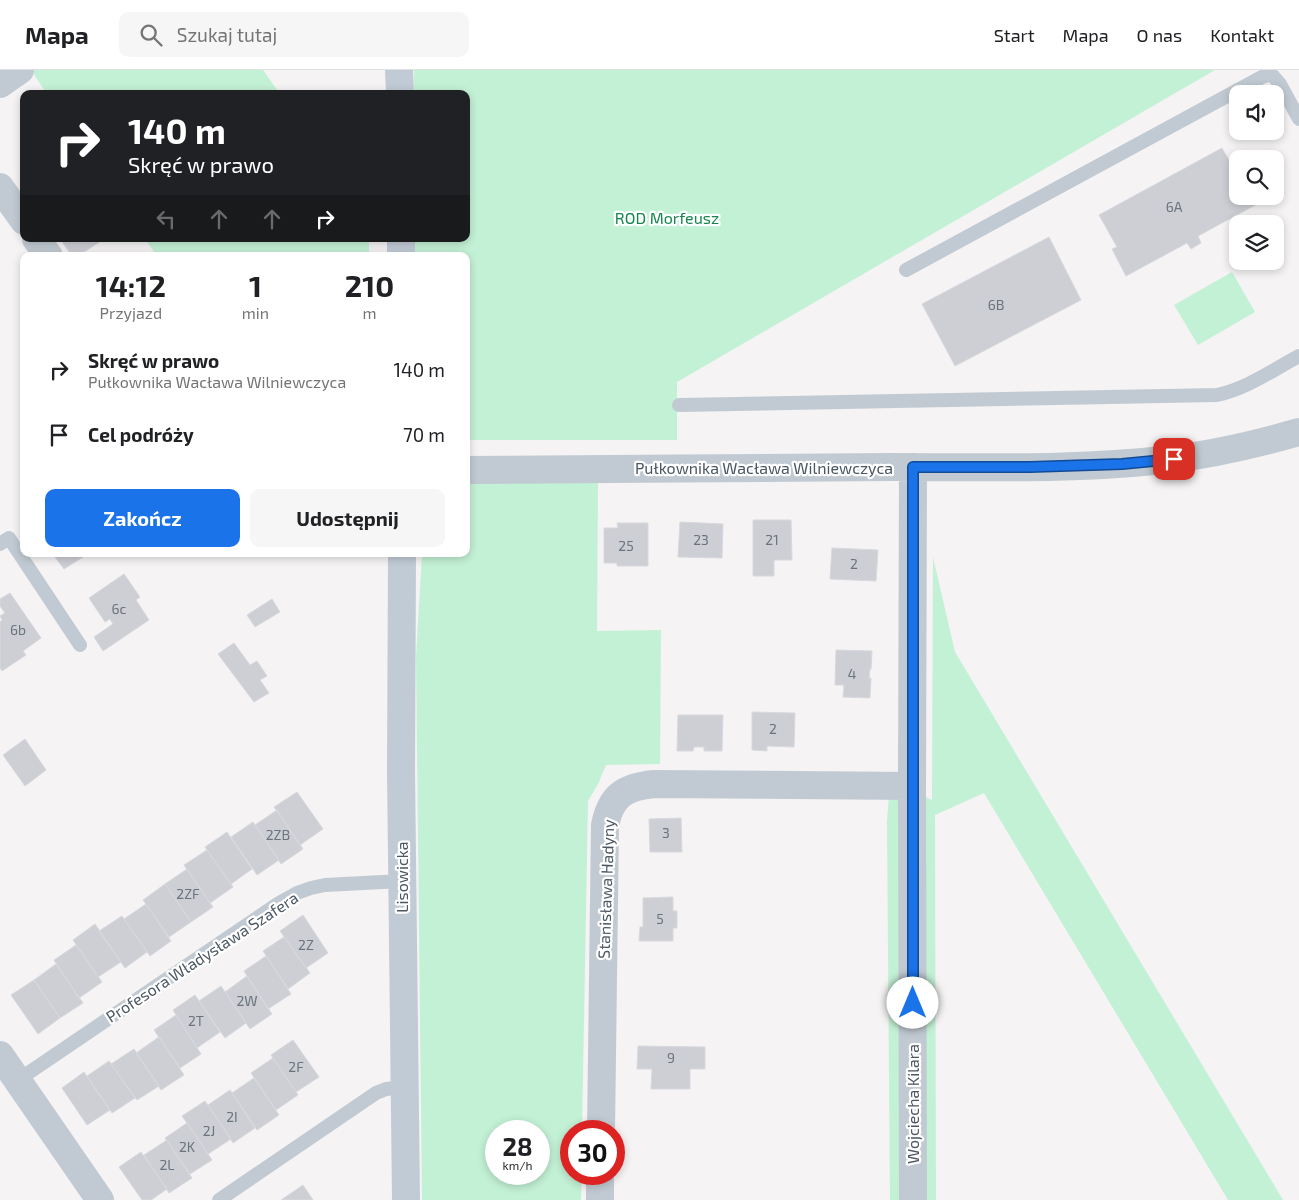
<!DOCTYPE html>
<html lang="pl">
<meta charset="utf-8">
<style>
:root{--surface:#fff;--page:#f6f6f6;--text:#202124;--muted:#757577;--line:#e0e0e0;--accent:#1a73e8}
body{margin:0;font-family:"Exo 2",sans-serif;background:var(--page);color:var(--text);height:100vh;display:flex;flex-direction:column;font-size:19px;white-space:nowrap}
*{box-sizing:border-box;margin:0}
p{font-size:16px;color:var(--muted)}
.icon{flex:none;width:28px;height:28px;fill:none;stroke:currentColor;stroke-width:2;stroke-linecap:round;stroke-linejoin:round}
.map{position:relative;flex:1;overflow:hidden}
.details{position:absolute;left:20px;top:182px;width:450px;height:305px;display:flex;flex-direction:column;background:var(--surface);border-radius:10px;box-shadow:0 2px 8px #0003}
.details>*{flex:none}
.top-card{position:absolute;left:20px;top:20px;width:450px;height:152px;border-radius:10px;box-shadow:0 2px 8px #0003;background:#202124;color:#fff;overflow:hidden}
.fabs{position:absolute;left:1229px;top:15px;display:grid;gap:10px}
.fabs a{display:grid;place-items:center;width:55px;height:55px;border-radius:10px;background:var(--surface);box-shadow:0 2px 8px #0003;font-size:25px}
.speed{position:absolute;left:485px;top:1050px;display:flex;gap:10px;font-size:25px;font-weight:700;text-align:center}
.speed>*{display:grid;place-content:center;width:65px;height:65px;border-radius:50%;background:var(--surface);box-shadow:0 2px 8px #0003;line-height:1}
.speed small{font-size:12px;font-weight:400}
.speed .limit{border:8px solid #d22;background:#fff;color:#111}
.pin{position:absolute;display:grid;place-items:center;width:42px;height:42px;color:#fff;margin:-21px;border-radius:10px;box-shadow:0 2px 8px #0006}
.me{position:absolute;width:55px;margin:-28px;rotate:0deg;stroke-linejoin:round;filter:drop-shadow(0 0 4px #0008)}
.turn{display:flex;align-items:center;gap:18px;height:105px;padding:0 25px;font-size:22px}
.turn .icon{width:65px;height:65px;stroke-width:2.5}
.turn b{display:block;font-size:35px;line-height:42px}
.lanes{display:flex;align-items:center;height:48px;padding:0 25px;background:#0003;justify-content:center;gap:25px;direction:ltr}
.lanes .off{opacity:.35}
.eta{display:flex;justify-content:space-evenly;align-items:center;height:85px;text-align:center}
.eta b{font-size:30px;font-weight:700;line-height:35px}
.button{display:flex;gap:10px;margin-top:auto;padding:10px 25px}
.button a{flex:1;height:58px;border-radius:10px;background:var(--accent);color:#fff;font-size:20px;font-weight:700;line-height:58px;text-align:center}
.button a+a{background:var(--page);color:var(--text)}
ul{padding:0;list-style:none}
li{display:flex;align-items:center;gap:15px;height:65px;padding:0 25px}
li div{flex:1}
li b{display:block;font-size:19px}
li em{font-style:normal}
header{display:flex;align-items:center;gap:30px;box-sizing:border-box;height:70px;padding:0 25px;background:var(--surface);border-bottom:1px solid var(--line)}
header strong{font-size:24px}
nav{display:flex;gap:28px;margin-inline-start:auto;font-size:18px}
.search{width:350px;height:45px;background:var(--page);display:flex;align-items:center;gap:12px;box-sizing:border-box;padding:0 18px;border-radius:10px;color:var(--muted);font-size:19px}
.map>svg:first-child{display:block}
</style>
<header>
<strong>Mapa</strong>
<div class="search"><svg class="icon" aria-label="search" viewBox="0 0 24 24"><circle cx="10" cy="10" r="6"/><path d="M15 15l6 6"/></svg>Szukaj tutaj</div>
<nav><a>Start</a><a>Mapa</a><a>O nas</a><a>Kontakt</a></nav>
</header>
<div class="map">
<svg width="1299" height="1130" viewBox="0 0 1299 1130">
<rect width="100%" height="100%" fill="#f5f3f3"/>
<!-- green -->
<path fill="#c3f1d5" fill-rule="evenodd" d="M 31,0 L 263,0 L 280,24 L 47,24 Z
M 414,0 L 1215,0 L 677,312 L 677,370 L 466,370 L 466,186 L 414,186 L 414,169 L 466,169 L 466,24 L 414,24 Z
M 145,169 L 369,169 L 369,186 L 157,186 Z
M 1232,202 L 1255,242 L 1198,275 L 1174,235 Z
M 466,413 L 598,413 L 597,561 L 661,560 L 660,694 L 606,695 L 598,714 L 588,731 L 582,1061 L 571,1061 L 571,1104 L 582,1104 L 581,1130 L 422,1130 L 416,587 L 422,484 L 466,484 ZM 496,1061 L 539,1061 L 539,1104 L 496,1104 Z
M 933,487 L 955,582 L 1283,1130 L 1228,1130 L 984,723 L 935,745 L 936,1130 L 890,1130 L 887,752 L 890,711 L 932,730 Z"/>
<!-- building -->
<path fill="#cdcfd5" stroke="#d7d9de" d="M 1222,78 L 1238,106 L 1238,126 L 1255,126 L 1259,133 L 1198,166 L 1201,173 L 1191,179 L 1187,173 L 1126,206 L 1112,179 L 1117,177 L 1099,145 Z
M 1049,167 L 1081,230 L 955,296 L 922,234 Z
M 60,169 L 104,169 L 78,186 L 72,186 Z
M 753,450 L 791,450 L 792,490 L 774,490 L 774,506 L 753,506 Z
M 680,452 L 723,454 L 722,488 L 678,487 Z
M 617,453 L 648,453 L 648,496 L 617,496 L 617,493 L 604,493 L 604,458 L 618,458 Z
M 832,478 L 878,480 L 876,511 L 830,509 Z
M 60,484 L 88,484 L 64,499 L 55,487 Z
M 124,504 L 140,527 L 136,530 L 149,550 L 103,581 L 94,567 L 113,554 L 110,549 L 105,552 L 89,528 Z
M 10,523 L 41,568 L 23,581 L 26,585 L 2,601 L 0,598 L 0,552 L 2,550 L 0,546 L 5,543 L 0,536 L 0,529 Z
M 272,529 L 280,542 L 255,557 L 247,545 Z
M 234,573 L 250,595 L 257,591 L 267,606 L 260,610 L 269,623 L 254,632 L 218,584 Z
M 836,580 L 872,581 L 871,599 L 870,599 L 869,608 L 871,608 L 870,628 L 843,627 L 844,615 L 835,615 Z
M 752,642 L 795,643 L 794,677 L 767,676 L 767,681 L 752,680 Z
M 678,645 L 723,645 L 722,681 L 704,681 L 704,677 L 694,677 L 693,681 L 677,681 Z
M 25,669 L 46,700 L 25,716 L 3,685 Z
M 297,722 L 323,759 L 300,775 L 274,737 Z
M 277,740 L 303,779 L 281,794 L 255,755 Z
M 681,748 L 682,782 L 650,782 L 649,749 Z
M 253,752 L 279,790 L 257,805 L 231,767 Z
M 227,762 L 252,799 L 231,814 L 205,777 Z
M 207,780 L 233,817 L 210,833 L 184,795 Z
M 187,799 L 213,837 L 191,852 L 165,814 Z
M 165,814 L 191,852 L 169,867 L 143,830 Z
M 673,827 L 673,841 L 677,841 L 677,858 L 673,858 L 673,871 L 639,871 L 640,857 L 643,857 L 643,828 Z
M 146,834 L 171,871 L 150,886 L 124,849 Z
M 303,845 L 328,883 L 306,898 L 280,861 Z
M 122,846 L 147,882 L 125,898 L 99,861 Z
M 95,854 L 121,892 L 98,907 L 73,870 Z
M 284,867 L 310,903 L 288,919 L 263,881 Z
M 76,875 L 102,912 L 79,928 L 54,890 Z
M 266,886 L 291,924 L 268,939 L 244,901 Z
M 56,894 L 83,933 L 60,948 L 34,910 Z
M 247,906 L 272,944 L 250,959 L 225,922 Z
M 34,910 L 60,948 L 38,964 L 11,925 Z
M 221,916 L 246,953 L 225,968 L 199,931 Z
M 195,925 L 220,962 L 197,978 L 173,940 Z
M 176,945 L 201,984 L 180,998 L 154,960 Z
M 159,967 L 184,1005 L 161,1020 L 136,983 Z
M 293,970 L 319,1007 L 296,1022 L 271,985 Z
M 638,976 L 705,977 L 705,999 L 690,999 L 690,1019 L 651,1019 L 652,999 L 637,999 Z
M 134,979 L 159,1016 L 137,1030 L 111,994 Z
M 273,988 L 298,1025 L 276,1040 L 251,1003 Z
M 109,991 L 135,1028 L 112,1043 L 87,1006 Z
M 84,1002 L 110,1040 L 87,1055 L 62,1018 Z
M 254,1008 L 279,1045 L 257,1060 L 232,1023 Z
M 230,1020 L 255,1058 L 233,1073 L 208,1035 Z
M 205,1031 L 231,1069 L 208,1084 L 182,1046 Z
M 187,1053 L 212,1090 L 190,1104 L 165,1068 Z
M 167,1070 L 192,1108 L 169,1123 L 144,1085 Z
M 141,1082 L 167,1119 L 151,1130 L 142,1130 L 119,1097 Z
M 303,1115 L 313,1130 L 281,1130 Z"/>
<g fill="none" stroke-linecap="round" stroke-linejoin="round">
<!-- lane -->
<path stroke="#c1cad2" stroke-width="14" d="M 906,200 L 1262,7 L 1268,5 L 1273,6 L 1280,14 L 1299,49
M 679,335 L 1217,325 C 1246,319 1273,300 1299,286
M 0,474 L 9,468 L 80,575
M 18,1010 L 279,833 L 297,823 L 311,818 L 325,815 L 402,811
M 219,1130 L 376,1023 L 386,1019 L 404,1017"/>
<!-- street -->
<path stroke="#c1cad2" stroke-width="28" d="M 0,14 L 20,0
M 0,117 L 24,151
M 36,169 L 49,186
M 913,397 L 912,716 L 913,1130
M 466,400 C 608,399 749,398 891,397 C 984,397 1079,400 1172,389 C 1215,384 1257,374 1299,362
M 0,985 L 100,1130
M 601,1061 L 605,755 C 611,726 624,717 654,714 L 912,716
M 600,1130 L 600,1104"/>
<!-- secondary -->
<path stroke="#c1cbd6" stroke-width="28" d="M 399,0 L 400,24
M 401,169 L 401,186
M 402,484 L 401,701 L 406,1130"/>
</g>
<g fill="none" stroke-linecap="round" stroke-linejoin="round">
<defs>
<path id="route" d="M 913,933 L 913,397 L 1030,397 L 1122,394 L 1174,389"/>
</defs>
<!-- route casing -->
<use href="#route" stroke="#114b97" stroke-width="12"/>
<!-- route -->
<use href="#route" stroke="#1a73e8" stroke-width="9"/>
</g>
<g text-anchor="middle" stroke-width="4.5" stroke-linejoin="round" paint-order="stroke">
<!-- number labels -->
<g font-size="14" fill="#6b747e">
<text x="1174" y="142">6A</text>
<text x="996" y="240">6B</text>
<text x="701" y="475">23</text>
<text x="772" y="475">21</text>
<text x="626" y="481">25</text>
<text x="854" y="499">2</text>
<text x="119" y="544">6c</text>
<text x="18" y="565">6b</text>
<text x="852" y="609">4</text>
<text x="773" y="664">2</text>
<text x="666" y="768">3</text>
<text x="278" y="770">2ZB</text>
<text x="188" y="829">2ZF</text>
<text x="660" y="854">5</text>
<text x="306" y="880">2Z</text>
<text x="247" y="936">2W</text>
<text x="196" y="956">2T</text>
<text x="671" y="993">9</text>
<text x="296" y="1002">2F</text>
<text x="232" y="1052">2I</text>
<text x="209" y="1066">2J</text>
<text x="187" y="1082">2K</text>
<text x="167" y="1100">2L</text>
</g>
<!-- park labels -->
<g font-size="16" fill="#17864f" stroke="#fff">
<text x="667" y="154">ROD Morfeusz</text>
</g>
<!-- street labels -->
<g font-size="16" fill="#4a5661" stroke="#fff">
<text x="764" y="404">Pułkownika Wacława Wilniewczyca</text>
<text transform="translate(402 807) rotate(-90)" y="6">Lisowicka</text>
<text transform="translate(606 819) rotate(-88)" y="6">Stanisława Hadyny</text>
<text transform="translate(202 887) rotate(-33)" y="6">Profesora Władysława Szafera</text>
<text transform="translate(913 1034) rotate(-90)" y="6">Wojciecha Kilara</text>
</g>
</g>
</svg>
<div class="fabs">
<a><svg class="icon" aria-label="sound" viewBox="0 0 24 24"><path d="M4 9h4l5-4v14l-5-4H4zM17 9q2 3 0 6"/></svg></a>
<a><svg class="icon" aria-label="search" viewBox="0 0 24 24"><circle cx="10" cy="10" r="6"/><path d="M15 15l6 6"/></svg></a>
<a><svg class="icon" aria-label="layers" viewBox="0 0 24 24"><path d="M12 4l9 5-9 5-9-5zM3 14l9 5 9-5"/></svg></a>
</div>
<div class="speed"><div>28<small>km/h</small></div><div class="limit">30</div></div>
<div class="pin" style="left:1174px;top:389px;background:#d93025"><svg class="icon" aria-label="arrive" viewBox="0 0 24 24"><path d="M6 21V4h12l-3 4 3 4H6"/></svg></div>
<svg class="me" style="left:913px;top:933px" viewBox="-20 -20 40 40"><circle r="19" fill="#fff"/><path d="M0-13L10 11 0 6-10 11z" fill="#1a73e8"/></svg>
<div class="top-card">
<div class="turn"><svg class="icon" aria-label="right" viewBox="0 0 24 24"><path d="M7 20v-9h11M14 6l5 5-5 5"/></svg><div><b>140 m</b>Skręć w prawo</div></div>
<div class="lanes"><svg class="icon off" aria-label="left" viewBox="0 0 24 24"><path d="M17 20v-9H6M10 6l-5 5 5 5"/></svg><svg class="icon off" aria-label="ahead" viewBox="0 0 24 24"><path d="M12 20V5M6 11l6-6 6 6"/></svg><svg class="icon off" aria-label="ahead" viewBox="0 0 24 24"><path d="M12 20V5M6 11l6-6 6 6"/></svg><svg class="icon" aria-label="right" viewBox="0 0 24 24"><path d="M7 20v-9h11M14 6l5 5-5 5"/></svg></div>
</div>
<section class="details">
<div class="eta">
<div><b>14:12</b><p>Przyjazd</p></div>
<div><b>1</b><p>min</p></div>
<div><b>210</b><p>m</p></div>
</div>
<ul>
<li><svg class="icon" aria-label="right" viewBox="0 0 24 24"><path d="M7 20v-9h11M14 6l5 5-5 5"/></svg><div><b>Skręć w prawo</b><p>Pułkownika Wacława Wilniewczyca</p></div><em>140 m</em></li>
<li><svg class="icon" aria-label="arrive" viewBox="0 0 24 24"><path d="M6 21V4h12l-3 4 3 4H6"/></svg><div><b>Cel podróży</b></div><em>70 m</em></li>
</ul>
<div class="button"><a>Zakończ</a><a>Udostępnij</a></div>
</section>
</div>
